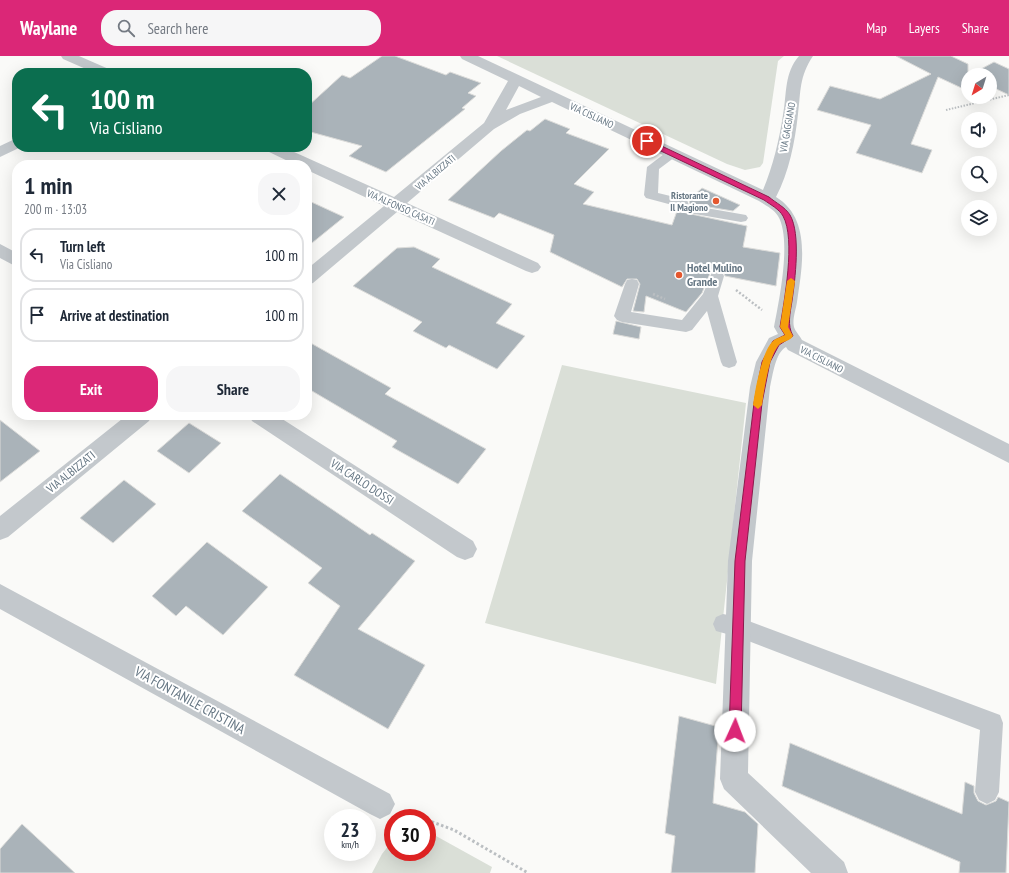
<!DOCTYPE html>
<meta charset="utf-8">
<style>
:root{--surface:#fff;--page:#f6f6f7;--text:#1f2937;--muted:#747a83;--line:#e0e1e3;--accent:#db2777}
body{margin:0;font-family:"PT Sans Narrow",sans-serif;background:var(--page);color:var(--text);height:100vh;display:flex;flex-direction:column;font-size:15px;white-space:nowrap}
*{box-sizing:border-box;margin:0}
p{font-size:13px;color:var(--muted)}
.icon{flex:none;width:22px;height:22px;fill:none;stroke:currentColor;stroke-width:2;stroke-linecap:round;stroke-linejoin:round}
.map{position:relative;flex:1;overflow:hidden}
.panel{position:absolute;left:12px;top:104px;width:300px;height:260px;display:flex;flex-direction:column;background:var(--surface);border-radius:16px;box-shadow:0 4px 16px #0002}
.panel>*{flex:none}
.hud{position:absolute;left:12px;top:12px;width:300px;height:84px;border-radius:16px;box-shadow:0 4px 16px #0002;background:#0b6e4f;color:#fff;overflow:hidden}
.needle{width:26px;rotate:218deg}
.fabs{position:absolute;left:961px;top:12px;display:grid;gap:8px}
.fabs a{display:grid;place-items:center;width:36px;height:36px;border-radius:50%;background:var(--surface);box-shadow:0 4px 16px #0002;font-size:20px}
.speed{position:absolute;left:324px;top:753px;display:flex;gap:8px;font-size:20px;font-weight:700;text-align:center}
.speed>*{display:grid;place-content:center;width:52px;height:52px;border-radius:50%;background:var(--surface);box-shadow:0 4px 16px #0002;line-height:1}
.speed small{font-size:10px;font-weight:400}
.speed .limit{border:6px solid #d22;background:#fff;color:#111}
.pin{position:absolute;display:grid;place-items:center;width:34px;height:34px;color:#fff;margin:-17px;border:2px solid #fff;border-radius:50%;box-shadow:0 1px 4px #0007}
.me{position:absolute;width:44px;margin:-22px;rotate:2deg;stroke-linejoin:round;filter:drop-shadow(0 0 3px #0008)}
.turn{display:flex;align-items:center;gap:14px;height:84px;padding:0 12px;font-size:18px}
.turn .icon{width:52px;height:52px;stroke-width:2.5}
.turn b{display:block;font-size:28px;line-height:34px}
.round{display:grid;place-items:center;flex:none;width:42px;height:42px;border-radius:16px;background:var(--page)}
.head{display:flex;align-items:center;justify-content:space-between;height:68px;padding:0 12px}
h1{font-size:24px;font-weight:600;line-height:30px}
.primary-button{display:flex;gap:8px;margin-top:auto;padding:8px 12px}
.primary-button a{flex:1;height:46px;border-radius:16px;background:var(--accent);color:#fff;font-size:16px;font-weight:600;line-height:46px;text-align:center}
.primary-button a+a{background:var(--page);color:var(--text)}
ul{padding:0;list-style:none}
li{display:flex;align-items:center;gap:12px;height:54px;margin:0 8px 6px;padding:0 4px;border:2px solid var(--line);border-radius:16px}
li div{flex:1}
li b{display:block;font-size:15px}
li em{font-style:normal}
header{display:flex;align-items:center;gap:24px;box-sizing:border-box;height:56px;padding:0 20px;background:var(--accent);color:#fff}
header strong{font-size:19px}
nav{display:flex;gap:22px;margin-inline-start:auto;font-size:14px}
.search{width:280px;height:36px;background:var(--page);display:flex;align-items:center;gap:10px;box-sizing:border-box;padding:0 14px;border-radius:16px;color:var(--muted);font-size:15px}
.map>svg:first-child{display:block}
</style>
<header>
<strong>Waylane</strong>
<div class="search"><svg class="icon" aria-label="search" viewBox="0 0 24 24"><circle cx="10" cy="10" r="6"/><path d="M15 15l6 6"/></svg>Search here</div>
<nav><a>Map</a><a>Layers</a><a>Share</a></nav>
</header>
<div class="map">
<svg width="1009" height="817" viewBox="0 0 1009 817">
<rect width="100%" height="100%" fill="#fafaf8"/>
<!-- green -->
<path fill="#dadfd7" d="M 497,0 L 784,0 L 778,5 L 763,107 L 760,111 L 745,114 L 727,108 Z
M 562,309 L 746,347 L 716,628 L 485,567 Z
M 427,775 L 492,811 L 490,817 L 372,817 L 382,798 L 393,784 L 393,796 L 427,796 Z"/>
<!-- building -->
<path fill="#aab3b9" stroke="#dcdcda" d="M 382,0 L 395,0 L 446,19 L 450,16 L 481,27 L 468,37 L 476,40 L 462,52 L 465,53 L 386,116 L 349,100 L 362,90 L 307,75 L 307,51 L 342,19 L 350,22 Z
M 896,0 L 951,0 L 968,8 L 968,35 L 938,21 L 911,88 L 932,94 L 922,117 L 856,97 L 871,69 L 817,54 L 830,30 L 880,43 L 931,18 Z
M 994,6 L 1009,13 L 1009,39 L 990,30 L 990,19 L 970,19 Z
M 545,63 L 570,73 L 566,77 L 609,93 L 574,128 L 594,136 L 583,148 L 672,169 L 677,155 L 747,170 L 743,191 L 780,197 L 776,230 L 725,220 L 723,215 L 717,214 L 711,215 L 702,237 L 686,256 L 646,240 L 644,256 L 633,255 L 640,228 L 637,223 L 627,223 L 622,231 L 550,196 L 554,179 L 499,157 L 494,162 L 448,144 L 501,95 L 527,74 L 530,75 Z
M 702,132 L 740,149 L 733,155 L 690,148 L 689,144 Z
M 307,144 L 344,161 L 307,191 Z
M 414,191 L 440,203 L 432,211 L 512,248 L 496,267 L 525,280 L 497,313 L 449,289 L 446,292 L 413,275 L 422,266 L 353,230 L 397,192 Z
M 616,265 L 641,271 L 639,283 L 613,278 Z
M 307,285 L 391,332 L 385,338 L 486,393 L 458,428 L 392,391 L 397,385 L 307,332 Z
M 0,364 L 40,395 L 0,426 Z
M 189,367 L 221,387 L 189,417 L 157,395 Z
M 280,418 L 370,479 L 372,477 L 415,505 L 358,573 L 425,609 L 388,673 L 294,619 L 340,550 L 308,527 L 322,512 L 242,455 Z
M 124,424 L 156,448 L 113,487 L 80,462 Z
M 207,486 L 268,531 L 223,579 L 186,550 L 176,560 L 152,540 Z
M 679,660 L 719,671 L 713,747 L 745,756 L 758,768 L 755,817 L 671,817 L 675,780 L 665,777 Z
M 790,687 L 962,758 L 965,726 L 974,730 L 974,737 L 978,745 L 986,749 L 996,745 L 998,741 L 1009,746 L 1006,817 L 959,817 L 960,806 L 782,730 Z
M 22,768 L 75,817 L 0,817 L 0,793 Z"/>
<g fill="none" stroke-linecap="round" stroke-linejoin="round">
<!-- path-far2 -->
<path stroke="#bbbfc2" stroke-width="2" stroke-dasharray="1.5 1.5" stroke-linecap="butt" d="M 946,54 L 1009,39"/>
<!-- path-far1 -->
<path stroke="#bbbfc2" stroke-width="2.5" stroke-dasharray="2 2" stroke-linecap="butt" d="M 736,234 L 762,254
M 653,238 L 665,243"/>
<!-- path -->
<path stroke="#bbbfc2" stroke-width="3" stroke-dasharray="2.5 2.5" stroke-linecap="butt" d="M 407,757 L 420,762
M 427,764 L 454,774 L 528,817"/>
<!-- service -->
<path fill="#c3c8cc" fill-rule="evenodd" d="M 673,94 L 679,98 L 659,113 L 658,137 L 687,144 L 689,149 L 746,159 L 748,162 L 746,165 L 741,166 L 683,156 L 678,155 L 676,150 L 646,142 L 644,139 L 647,111 L 668,95 Z
M 717,215 L 722,216 L 724,220 L 718,240 L 737,306 L 735,310 L 729,312 L 723,310 L 721,306 L 707,255 L 692,274 L 686,276 L 622,266 L 617,264 L 614,260 L 625,228 L 627,224 L 632,223 L 637,224 L 639,228 L 631,256 L 682,264 L 703,238 L 712,216 Z
M 723,558 L 738,561 L 1000,659 L 1003,667 L 999,736 L 995,744 L 987,748 L 979,744 L 975,736 L 980,674 L 738,581 L 716,575 L 713,568 L 716,561 Z"/>
<!-- minor -->
<path fill="#c3c8cc" fill-rule="evenodd" d="M 61,0 L 79,0 L 111,14 L 113,17 L 95,17 L 63,3 Z
M 460,0 L 478,0 L 763,134 C 773,110 779,85 783,59 C 787,38 784,17 799,0 L 813,0 C 799,21 801,35 798,58 C 795,86 789,116 776,141 C 812,163 802,211 797,246 C 796,253 792,264 794,271 C 795,275 800,280 802,284 L 1009,388 L 1009,407 L 788,294 L 786,291 C 775,297 773,319 770,331 L 752,505 L 748,717 L 844,806 L 848,817 L 811,817 L 724,733 L 720,723 L 728,505 L 750,331 L 756,306 L 769,282 L 778,278 L 774,271 C 779,245 792,183 778,160 C 774,153 765,149 759,145 L 552,46 L 520,58 L 494,73 L 407,147 L 538,207 L 541,211 L 538,215 L 532,217 L 526,215 L 397,156 L 313,227 L 307,229 L 307,213 L 384,150 L 307,114 L 307,109 L 296,109 L 265,94 L 262,91 L 283,91 L 394,141 L 484,67 L 508,25 L 462,3 ZM 519,30 L 541,41 L 506,54 Z
M 17,82 L 17,91 L 21,91 L 0,101 L 0,90 Z
M 0,188 L 17,197 L 17,211 L 0,202 Z
M 127,359 L 152,359 L 149,365 L 8,481 L 0,484 L 0,460 Z
M 249,359 L 276,359 L 473,485 L 477,493 L 473,501 L 465,504 L 457,501 L 252,365 Z
M 0,528 L 390,738 L 395,748 L 390,758 L 380,763 L 370,758 L 0,553 Z"/>
</g>
<!-- route -->
<path fill="#db2777" stroke="#8e194d" d="M 644,84 L 649,84 L 769,141 C 776,147 785,151 790,159 C 801,178 795,224 792,245 C 790,258 787,269 793,280 L 779,289 L 770,306 L 762,347 L 745,505 L 741,675 L 739,679 L 735,680 L 731,679 L 729,675 L 735,505 L 754,347 L 762,306 L 773,285 L 785,279 L 780,271 C 784,246 796,183 783,160 C 779,153 771,149 764,144 L 644,87 Z"/>
<!-- slow -->
<path fill="#f59e0b" d="M 791,222 L 795,225 L 788,271 L 793,280 C 790,285 784,285 780,288 C 769,297 764,336 762,349 L 758,353 L 753,349 C 755,334 762,295 773,285 C 776,282 781,281 785,279 L 780,271 L 787,225 Z"/>
<!-- markers -->
<g fill="#e4572e" stroke="#fff" stroke-width="1.5">
<circle cx="716" cy="145" r="4"/>
<circle cx="679" cy="219" r="4"/>
</g>
<g text-anchor="middle" stroke-width="4" stroke-linejoin="round" paint-order="stroke">
<!-- far-street labels -->
<g font-size="10" fill="#657683" stroke="#fff">
<text transform="translate(592 59) rotate(25)" y="4">VIA CISLIANO</text>
<text transform="translate(787 71) rotate(-80)" y="4">VIA GAGGIANO</text>
<text transform="translate(435 116) rotate(-40)" y="4">VIA ALBIZZATI</text>
<text transform="translate(401 151) rotate(24)" y="4">VIA ALFONSO CASATI</text>
<text transform="translate(822 303) rotate(27)" y="4">VIA CISLIANO</text>
</g>
<!-- far-poi labels -->
<g font-size="10" font-weight="bold" fill="#657683" stroke="#fff" text-anchor="end">
<text x="708" y="143">Ristorante<tspan x="708" dy="12">Il Magiono</tspan></text>
</g>
<!-- poi labels -->
<g font-size="12" font-weight="bold" fill="#657683" stroke="#fff" text-anchor="start">
<text x="687" y="216">Hotel Mulino<tspan x="687" dy="14">Grande</tspan></text>
</g>
<!-- street labels -->
<g font-size="12" fill="#657683" stroke="#fff">
<text transform="translate(71 416) rotate(-39)" y="4">VIA ALBIZZATI</text>
<text transform="translate(362 426) rotate(33)" y="4">VIA CARLO DOSSI</text>
</g>
<!-- near-street labels -->
<g font-size="14" fill="#657683" stroke="#fff">
<text transform="translate(190 644) rotate(29)" y="5">VIA FONTANILE CRISTINA</text>
</g>
</g>
</svg>
<div class="fabs">
<a><svg class="needle" viewBox="-14 -14 28 28"><path d="M0-13l5 13h-10z" fill="#e53935"/><path d="M0 13l5-13h-10z" fill="#747a83"/></svg></a>
<a><svg class="icon" aria-label="sound" viewBox="0 0 24 24"><path d="M4 9h4l5-4v14l-5-4H4zM17 9q2 3 0 6"/></svg></a>
<a><svg class="icon" aria-label="search" viewBox="0 0 24 24"><circle cx="10" cy="10" r="6"/><path d="M15 15l6 6"/></svg></a>
<a><svg class="icon" aria-label="layers" viewBox="0 0 24 24"><path d="M12 4l9 5-9 5-9-5zM3 14l9 5 9-5"/></svg></a>
</div>
<div class="speed"><div>23<small>km/h</small></div><div class="limit">30</div></div>
<div class="pin" style="left:647px;top:85px;background:#d93025"><svg class="icon" aria-label="arrive" viewBox="0 0 24 24"><path d="M6 21V4h12l-3 4 3 4H6"/></svg></div>
<svg class="me" style="left:735px;top:675px" viewBox="-20 -20 40 40"><circle r="19" fill="#fff"/><path d="M0-13L10 11 0 6-10 11z" fill="#db2777"/></svg>
<div class="hud">
<div class="turn"><svg class="icon" aria-label="left" viewBox="0 0 24 24"><path d="M17 20v-9H6M10 6l-5 5 5 5"/></svg><div><b>100 m</b>Via Cisliano</div></div>
</div>
<section class="panel">
<div class="head"><div><h1>1 min</h1><p>200 m · 13:03</p></div><a class="round"><svg class="icon" aria-label="close" viewBox="0 0 24 24"><path d="M6 6l12 12M18 6L6 18"/></svg></a></div>
<ul>
<li><svg class="icon" aria-label="left" viewBox="0 0 24 24"><path d="M17 20v-9H6M10 6l-5 5 5 5"/></svg><div><b>Turn left</b><p>Via Cisliano</p></div><em>100 m</em></li>
<li><svg class="icon" aria-label="arrive" viewBox="0 0 24 24"><path d="M6 21V4h12l-3 4 3 4H6"/></svg><div><b>Arrive at destination</b></div><em>100 m</em></li>
</ul>
<div class="primary-button"><a>Exit</a><a>Share</a></div>
</section>
</div>
